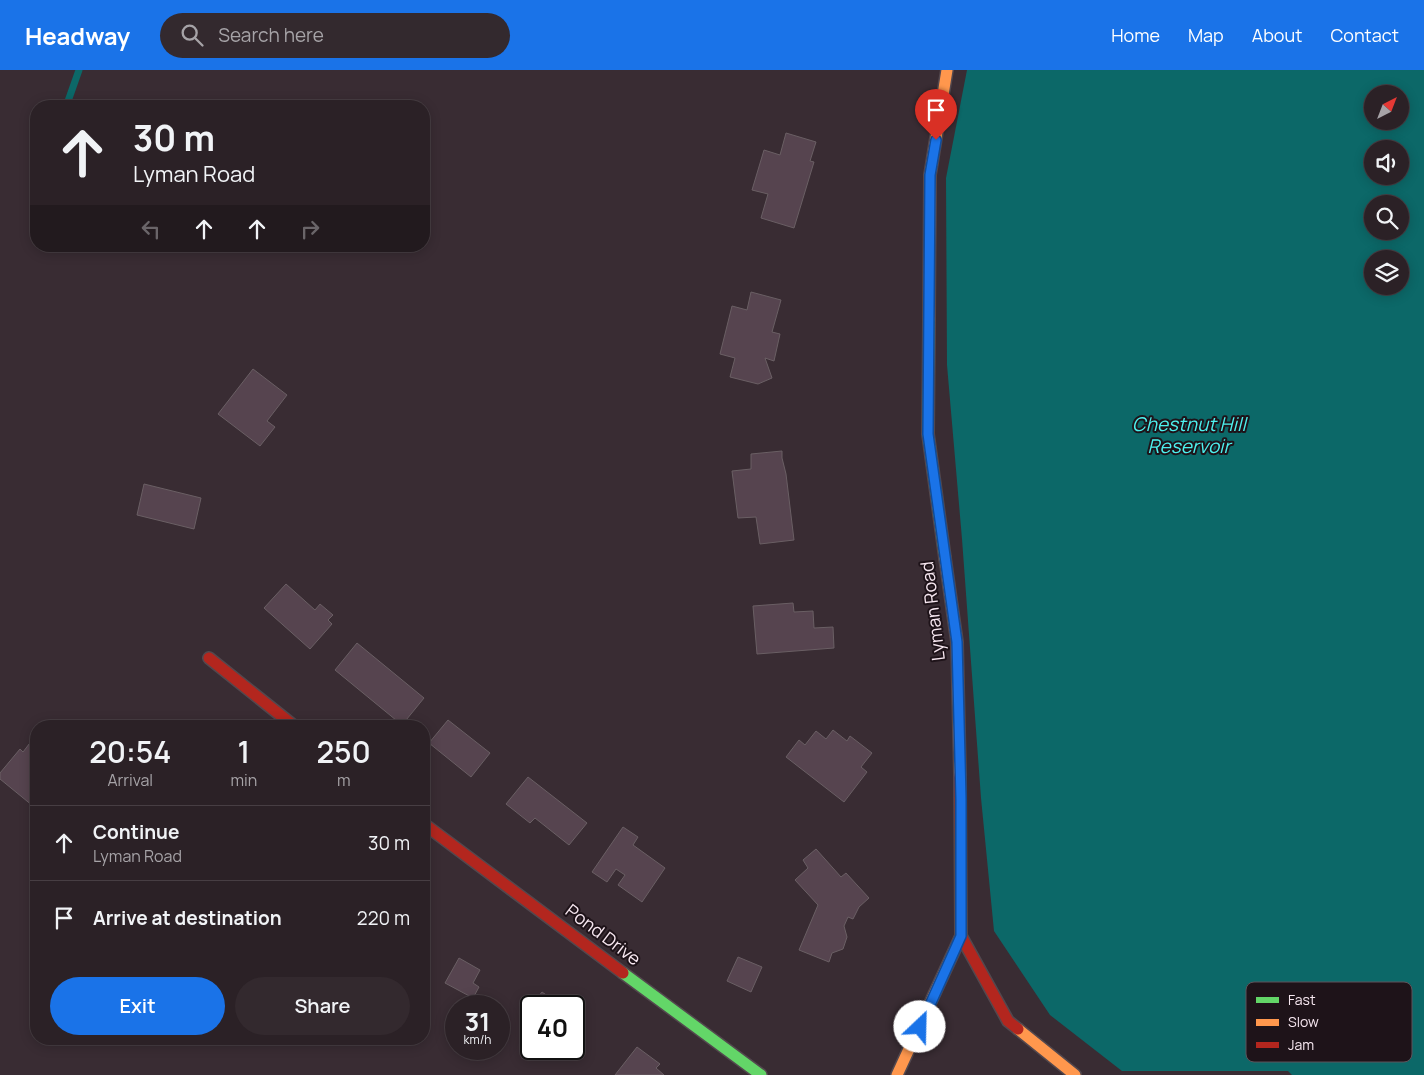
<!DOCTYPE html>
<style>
:root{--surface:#2b2126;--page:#33292e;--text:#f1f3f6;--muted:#a6a3a7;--line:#473e43;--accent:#1a73e8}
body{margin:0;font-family:Manrope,sans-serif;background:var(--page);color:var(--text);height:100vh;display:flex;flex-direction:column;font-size:19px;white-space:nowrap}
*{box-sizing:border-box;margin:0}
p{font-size:16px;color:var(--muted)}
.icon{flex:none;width:28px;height:28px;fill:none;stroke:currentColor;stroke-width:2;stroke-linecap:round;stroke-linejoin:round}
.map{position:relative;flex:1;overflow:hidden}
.panel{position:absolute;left:30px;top:650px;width:400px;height:325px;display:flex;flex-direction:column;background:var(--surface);border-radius:20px;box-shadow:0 2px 12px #0003,0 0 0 1px var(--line)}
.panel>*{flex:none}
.top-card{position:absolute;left:30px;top:30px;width:400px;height:152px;border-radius:20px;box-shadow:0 2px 12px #0003,0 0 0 1px var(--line);background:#2b2126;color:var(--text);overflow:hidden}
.needle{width:32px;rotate:42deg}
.tools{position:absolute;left:1364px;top:15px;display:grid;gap:10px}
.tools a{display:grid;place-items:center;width:45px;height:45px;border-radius:50%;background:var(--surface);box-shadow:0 2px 12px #0003,0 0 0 1px var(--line);font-size:25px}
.speed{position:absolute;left:445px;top:925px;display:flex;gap:10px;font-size:25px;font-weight:700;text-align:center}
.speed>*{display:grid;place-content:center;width:65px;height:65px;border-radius:50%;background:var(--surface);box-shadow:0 2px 12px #0003,0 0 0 1px var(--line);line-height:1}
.speed small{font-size:12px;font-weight:400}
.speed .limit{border:2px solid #111;border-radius:8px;background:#fff;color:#111}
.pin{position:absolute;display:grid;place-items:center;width:42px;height:42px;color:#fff;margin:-51px -21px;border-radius:50% 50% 50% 0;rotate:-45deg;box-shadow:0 0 5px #0007}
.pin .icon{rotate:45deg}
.me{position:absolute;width:55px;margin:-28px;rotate:24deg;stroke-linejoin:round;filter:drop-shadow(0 0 4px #0008)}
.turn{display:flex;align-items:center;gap:18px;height:105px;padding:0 20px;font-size:22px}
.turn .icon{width:65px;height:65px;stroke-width:2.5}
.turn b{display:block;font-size:35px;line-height:42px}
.lanes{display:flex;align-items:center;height:48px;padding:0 20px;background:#0003;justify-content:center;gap:25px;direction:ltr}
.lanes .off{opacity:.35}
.eta{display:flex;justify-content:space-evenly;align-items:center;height:85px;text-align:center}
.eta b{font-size:30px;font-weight:600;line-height:35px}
.action{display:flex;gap:10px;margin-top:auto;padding:10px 20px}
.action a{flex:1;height:58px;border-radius:30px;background:var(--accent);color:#fff;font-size:20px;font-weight:600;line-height:58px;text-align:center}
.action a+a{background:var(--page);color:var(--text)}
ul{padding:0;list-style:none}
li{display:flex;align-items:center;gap:15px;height:75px;padding:0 20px;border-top:1px solid var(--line)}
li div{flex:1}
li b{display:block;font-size:19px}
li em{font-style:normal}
header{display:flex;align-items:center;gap:30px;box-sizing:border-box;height:70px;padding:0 25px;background:var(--accent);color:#fff}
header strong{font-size:24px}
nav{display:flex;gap:28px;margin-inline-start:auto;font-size:18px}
.search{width:350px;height:45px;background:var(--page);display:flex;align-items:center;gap:12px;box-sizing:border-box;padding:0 18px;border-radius:28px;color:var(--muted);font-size:19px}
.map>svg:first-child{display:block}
</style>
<header>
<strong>Headway</strong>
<div class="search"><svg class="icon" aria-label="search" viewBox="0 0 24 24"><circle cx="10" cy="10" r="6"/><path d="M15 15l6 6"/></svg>Search here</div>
<nav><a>Home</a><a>Map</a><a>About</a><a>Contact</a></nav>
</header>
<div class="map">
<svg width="1424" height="1005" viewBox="0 0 1424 1005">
<rect width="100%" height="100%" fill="#392c33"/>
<!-- water -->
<path fill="#0c6868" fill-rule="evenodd" d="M 967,0 L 1424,0 L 1424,1005 L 1292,1005 L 1288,1001 L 1122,1001 L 1050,945 L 994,861 L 981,728 L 962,469 L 947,295 L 946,108 ZM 1372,24 L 1400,24 L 1400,51 L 1372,51 ZM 1372,79 L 1400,79 L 1400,106 L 1372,106 ZM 1372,134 L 1400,134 L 1400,161 L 1372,161 ZM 1372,189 L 1400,189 L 1400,216 L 1372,216 Z"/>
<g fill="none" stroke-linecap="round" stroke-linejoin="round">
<!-- stream -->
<path stroke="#0c6868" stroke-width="7" d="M 67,34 L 79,0"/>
</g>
<!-- building -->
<path fill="#56444f" stroke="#6a5f64" d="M 786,63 L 816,72 L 810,91 L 814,92 L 794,158 L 761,148 L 768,124 L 752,120 L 764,80 L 780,85 Z
M 751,222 L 781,230 L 772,262 L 780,264 L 774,291 L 765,288 L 772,308 L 758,314 L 730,307 L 735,288 L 720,284 L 732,236 L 747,240 Z
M 253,299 L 287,325 L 267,351 L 275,357 L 260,376 L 218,344 Z
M 782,381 L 782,388 L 786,404 L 794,470 L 760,474 L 756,447 L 738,448 L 732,401 L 751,399 L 751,384 Z
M 144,414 L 201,428 L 194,459 L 137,445 Z
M 286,514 L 315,540 L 320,534 L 333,545 L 328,550 L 332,554 L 310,579 L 264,538 Z
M 793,533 L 794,542 L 813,541 L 814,558 L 833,557 L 834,578 L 757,584 L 753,536 Z
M 357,573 L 424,628 L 402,655 L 335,600 Z
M 448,650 L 490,683 L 471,707 L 429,673 Z
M 833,660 L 847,671 L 850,666 L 872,683 L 861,697 L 867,702 L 844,732 L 786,687 L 799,670 L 805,675 L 816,661 L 826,669 Z
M 36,665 L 36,732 L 33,736 L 0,709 L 0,703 L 20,679 L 23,682 Z
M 528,707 L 587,753 L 569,775 L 535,748 L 530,753 L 506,734 Z
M 623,757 L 638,767 L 633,775 L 665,798 L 642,832 L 618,815 L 625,805 L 616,799 L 607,812 L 592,802 Z
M 816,779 L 841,807 L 846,803 L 869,828 L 859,837 L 853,849 L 848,847 L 844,856 L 847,867 L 843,879 L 832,883 L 829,892 L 799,880 L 818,835 L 795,810 L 808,798 L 803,790 Z
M 738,887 L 762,897 L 751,922 L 727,911 Z
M 459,888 L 480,900 L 473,913 L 479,917 L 473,928 L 445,913 Z
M 542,922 L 562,936 L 531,936 Z
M 531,936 L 531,951 L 524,946 Z
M 574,945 L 580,950 L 574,958 Z
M 637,977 L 660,994 L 656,998 L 664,1005 L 615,1005 Z"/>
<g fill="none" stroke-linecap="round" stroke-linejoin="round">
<defs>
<path id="fast" d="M 929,249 L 928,364 L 945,488
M 623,903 L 761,1005"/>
<path id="slow" d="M 929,249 L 930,105 L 947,0
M 945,488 L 957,572 L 960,705
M 1018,959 L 1075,1005
M 897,1005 L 961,866"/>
<path id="jam" d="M 209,588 L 294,656
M 960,705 L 961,866 L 1008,951 L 1018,959
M 424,754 L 623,903"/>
</defs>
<!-- fast casing -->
<use href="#fast" stroke="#53484e" stroke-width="14"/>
<!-- slow casing -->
<use href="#slow" stroke="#53484e" stroke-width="14"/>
<!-- jam casing -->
<use href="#jam" stroke="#53484e" stroke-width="14"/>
<!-- fast -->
<use href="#fast" stroke="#63d668" stroke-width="11"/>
<!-- slow -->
<use href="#slow" stroke="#ff974d" stroke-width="11"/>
<!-- jam -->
<use href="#jam" stroke="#b3261e" stroke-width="11"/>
</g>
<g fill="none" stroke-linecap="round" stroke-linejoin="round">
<defs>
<path id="route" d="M 920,957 L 961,866 L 961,729 L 957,572 L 928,364 L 930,105 L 936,70"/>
</defs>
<!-- route casing -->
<use href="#route" stroke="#114b97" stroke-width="12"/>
<!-- route -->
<use href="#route" stroke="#1a73e8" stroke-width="9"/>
</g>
<g text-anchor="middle" stroke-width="4" stroke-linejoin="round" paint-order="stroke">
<!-- street labels -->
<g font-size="18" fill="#f7e7f0" stroke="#1e1319">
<text transform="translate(933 541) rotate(-97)" y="6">Lyman Road</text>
<text transform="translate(603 865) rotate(37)" y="6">Pond Drive</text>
</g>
<!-- water labels -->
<g font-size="19" font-style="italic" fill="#4df1ee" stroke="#1e1319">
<text x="1189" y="361">Chestnut Hill<tspan x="1189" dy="22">Reservoir</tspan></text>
</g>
</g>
<!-- legend -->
<rect x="1246" y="912" width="166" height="80" rx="8" fill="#1e1319" stroke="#5f535a" stroke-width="1"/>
<rect x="1256" y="927" width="23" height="6" fill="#63d668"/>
<rect x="1256" y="949" width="23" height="7" fill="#ff974d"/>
<rect x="1256" y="972" width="23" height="6" fill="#b3261e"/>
<g font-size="14" fill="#f7e7f0">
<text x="1288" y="935">Fast</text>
<text x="1288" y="957">Slow</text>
<text x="1288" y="980">Jam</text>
</g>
</svg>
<div class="tools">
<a><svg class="needle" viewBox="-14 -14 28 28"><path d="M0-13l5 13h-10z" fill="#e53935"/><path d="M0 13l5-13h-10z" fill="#a6a3a7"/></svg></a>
<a><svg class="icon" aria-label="sound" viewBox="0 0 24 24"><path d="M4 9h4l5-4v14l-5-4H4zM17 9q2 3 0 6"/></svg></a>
<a><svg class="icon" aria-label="search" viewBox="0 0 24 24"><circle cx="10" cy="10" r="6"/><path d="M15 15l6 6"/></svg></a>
<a><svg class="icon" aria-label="layers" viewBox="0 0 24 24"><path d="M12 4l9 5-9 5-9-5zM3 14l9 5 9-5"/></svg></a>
</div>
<div class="speed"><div>31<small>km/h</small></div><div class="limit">40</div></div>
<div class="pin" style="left:936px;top:70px;background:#d93025"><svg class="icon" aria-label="arrive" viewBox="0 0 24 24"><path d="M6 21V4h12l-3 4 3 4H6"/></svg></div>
<svg class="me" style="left:920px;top:957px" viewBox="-20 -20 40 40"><circle r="19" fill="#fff"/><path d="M0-13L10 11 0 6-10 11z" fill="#1a73e8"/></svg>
<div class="top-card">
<div class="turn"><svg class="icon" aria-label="ahead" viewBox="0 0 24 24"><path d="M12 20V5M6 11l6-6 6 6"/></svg><div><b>30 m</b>Lyman Road</div></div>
<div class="lanes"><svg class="icon off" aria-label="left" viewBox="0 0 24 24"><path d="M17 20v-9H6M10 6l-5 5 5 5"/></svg><svg class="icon" aria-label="ahead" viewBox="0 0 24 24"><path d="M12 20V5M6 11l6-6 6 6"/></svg><svg class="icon" aria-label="ahead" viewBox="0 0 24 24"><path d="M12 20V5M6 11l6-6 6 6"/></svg><svg class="icon off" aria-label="right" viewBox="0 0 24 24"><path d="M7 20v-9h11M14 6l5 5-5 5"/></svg></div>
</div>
<section class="panel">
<div class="eta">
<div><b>20:54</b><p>Arrival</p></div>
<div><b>1</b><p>min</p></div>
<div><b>250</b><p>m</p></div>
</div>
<ul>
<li><svg class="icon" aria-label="ahead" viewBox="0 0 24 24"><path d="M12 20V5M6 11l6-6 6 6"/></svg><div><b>Continue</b><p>Lyman Road</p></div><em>30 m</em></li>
<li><svg class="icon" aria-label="arrive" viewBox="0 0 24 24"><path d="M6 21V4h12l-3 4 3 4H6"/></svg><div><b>Arrive at destination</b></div><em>220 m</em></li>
</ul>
<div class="action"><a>Exit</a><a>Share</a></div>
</section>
</div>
